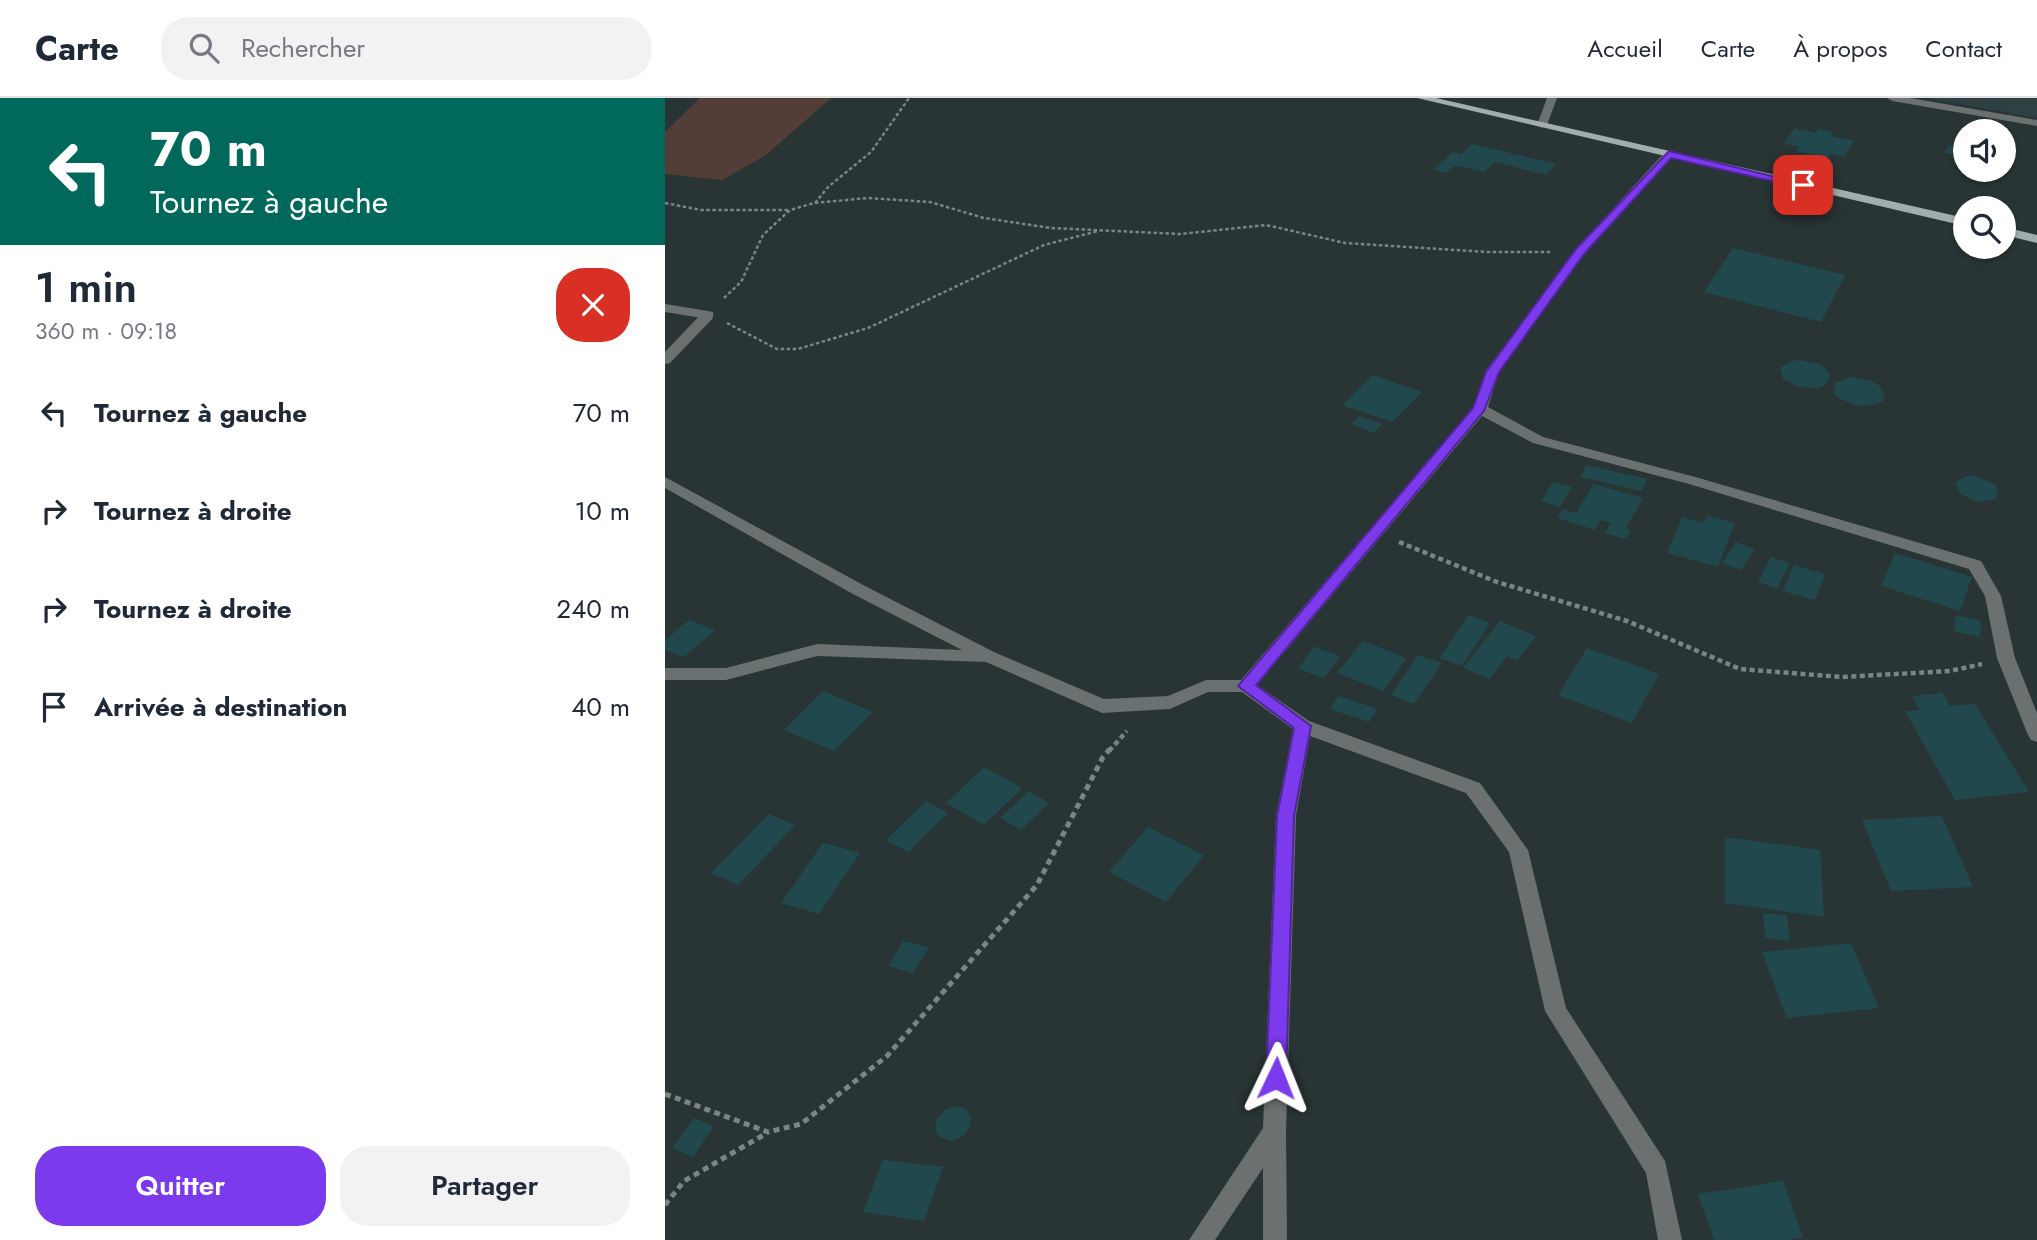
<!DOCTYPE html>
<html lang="fr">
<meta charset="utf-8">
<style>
:root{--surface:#fff;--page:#f2f2f3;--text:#1f2937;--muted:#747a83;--line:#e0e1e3;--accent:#7c3aed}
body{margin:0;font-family:Jost,sans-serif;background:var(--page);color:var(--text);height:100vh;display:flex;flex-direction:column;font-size:26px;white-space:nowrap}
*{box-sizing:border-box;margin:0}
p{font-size:23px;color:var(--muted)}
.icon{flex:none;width:38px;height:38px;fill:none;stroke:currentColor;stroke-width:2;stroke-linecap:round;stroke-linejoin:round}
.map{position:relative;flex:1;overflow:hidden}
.panel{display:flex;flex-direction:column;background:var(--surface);width:665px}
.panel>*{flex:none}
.hud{background:#00695c;color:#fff;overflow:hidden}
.tools{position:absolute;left:1288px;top:21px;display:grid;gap:14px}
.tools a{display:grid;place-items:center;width:63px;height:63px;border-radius:50%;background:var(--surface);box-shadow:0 2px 5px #0004;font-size:35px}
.pin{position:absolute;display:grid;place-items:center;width:60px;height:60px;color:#fff;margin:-30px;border-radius:14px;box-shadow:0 4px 10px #0006}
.me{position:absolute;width:77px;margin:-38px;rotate:2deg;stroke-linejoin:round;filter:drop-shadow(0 0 5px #0008)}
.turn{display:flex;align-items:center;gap:24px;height:147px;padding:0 35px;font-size:32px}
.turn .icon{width:91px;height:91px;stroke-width:2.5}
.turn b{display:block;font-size:49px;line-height:60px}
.round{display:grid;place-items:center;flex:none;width:74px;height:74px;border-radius:28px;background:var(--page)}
.headline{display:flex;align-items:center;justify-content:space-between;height:119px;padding:0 35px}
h1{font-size:42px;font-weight:600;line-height:52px}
.cta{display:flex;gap:14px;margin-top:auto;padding:14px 35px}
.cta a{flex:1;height:80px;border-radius:28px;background:var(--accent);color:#fff;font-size:28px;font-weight:600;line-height:80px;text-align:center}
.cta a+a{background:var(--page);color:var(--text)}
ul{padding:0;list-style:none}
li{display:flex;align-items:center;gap:21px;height:98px;padding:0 35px}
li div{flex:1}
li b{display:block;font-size:26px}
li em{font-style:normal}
header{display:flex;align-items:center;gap:42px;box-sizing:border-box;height:98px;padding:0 35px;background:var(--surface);border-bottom:2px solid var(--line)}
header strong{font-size:33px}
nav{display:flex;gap:38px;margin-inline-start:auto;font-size:24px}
.search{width:490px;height:63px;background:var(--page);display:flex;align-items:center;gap:18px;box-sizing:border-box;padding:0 24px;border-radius:28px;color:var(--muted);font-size:26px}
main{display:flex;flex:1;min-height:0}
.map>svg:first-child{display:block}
</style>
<header>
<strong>Carte</strong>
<div class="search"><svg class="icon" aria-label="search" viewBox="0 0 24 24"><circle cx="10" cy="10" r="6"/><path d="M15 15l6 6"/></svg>Rechercher</div>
<nav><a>Accueil</a><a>Carte</a><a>À propos</a><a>Contact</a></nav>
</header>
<main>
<section class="panel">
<div class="hud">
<div class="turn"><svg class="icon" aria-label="left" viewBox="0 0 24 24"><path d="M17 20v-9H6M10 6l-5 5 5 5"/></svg><div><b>70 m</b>Tournez à gauche</div></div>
</div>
<div class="headline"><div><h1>1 min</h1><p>360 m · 09:18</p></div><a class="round" style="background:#d93025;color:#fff"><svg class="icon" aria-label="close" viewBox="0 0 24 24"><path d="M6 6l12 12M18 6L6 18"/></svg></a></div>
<ul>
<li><svg class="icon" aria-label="left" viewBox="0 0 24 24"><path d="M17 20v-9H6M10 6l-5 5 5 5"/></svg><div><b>Tournez à gauche</b></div><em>70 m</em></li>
<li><svg class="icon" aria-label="right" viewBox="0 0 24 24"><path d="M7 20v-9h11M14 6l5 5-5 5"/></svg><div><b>Tournez à droite</b></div><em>10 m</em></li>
<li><svg class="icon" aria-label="right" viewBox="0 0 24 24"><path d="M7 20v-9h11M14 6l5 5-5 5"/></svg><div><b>Tournez à droite</b></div><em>240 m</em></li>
<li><svg class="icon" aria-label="arrive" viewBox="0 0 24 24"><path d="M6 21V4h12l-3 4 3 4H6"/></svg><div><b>Arrivée à destination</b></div><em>40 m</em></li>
</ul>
<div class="cta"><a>Quitter</a><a>Partager</a></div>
</section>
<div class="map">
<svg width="1372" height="1142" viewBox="0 0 1372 1142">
<rect width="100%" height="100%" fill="#293435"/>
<!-- built -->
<path fill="#2e4042" d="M 1263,0 L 1372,0 L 1372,20 Z"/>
<!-- green -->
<path fill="#523e37" d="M 35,0 L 166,0 L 101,57 L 57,82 L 0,76 L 0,34 Z"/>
<!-- building -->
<path fill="#21494d" d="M 1130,30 L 1151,35 L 1153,31 L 1168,34 L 1166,38 L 1189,43 L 1179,58 L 1166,56 L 1163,60 L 1131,53 L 1134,49 L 1119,45 Z
M 807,46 L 891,66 L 881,77 L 830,64 L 819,74 L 790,67 L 781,75 L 768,72 L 788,54 L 796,56 Z
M 1283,47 L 1300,50 L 1300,59 L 1280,55 Z
M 1068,150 L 1180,177 L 1156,224 L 1039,194 Z
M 1135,262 L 1154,266 L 1161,271 L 1165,277 L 1161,287 L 1154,290 L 1134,289 L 1118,281 L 1115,270 L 1126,263 Z
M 708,277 L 757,294 L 727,324 L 677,307 Z
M 1187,279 L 1207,283 L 1215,288 L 1220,299 L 1217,304 L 1201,308 L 1191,307 L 1173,300 L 1169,294 L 1171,284 Z
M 694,318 L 717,326 L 709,335 L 686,326 Z
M 921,367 L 982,381 L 977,393 L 916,379 Z
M 1301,378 L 1310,378 L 1328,385 L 1333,391 L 1330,401 L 1313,404 L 1295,396 L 1290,385 Z
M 888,384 L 907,389 L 895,409 L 876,403 Z
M 929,386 L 978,400 L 961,430 L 966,432 L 961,441 L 940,435 L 946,425 L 935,422 L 930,432 L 892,420 L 898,411 L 911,415 Z
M 1043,418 L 1070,425 L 1053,469 L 1002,455 L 1017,419 L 1039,425 Z
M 1071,444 L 1090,451 L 1076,472 L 1057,465 Z
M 1230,455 L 1307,479 L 1295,513 L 1216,488 Z
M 1106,459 L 1125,465 L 1112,490 L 1093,484 Z
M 1129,467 L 1160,476 L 1150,502 L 1118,493 Z
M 804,517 L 825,525 L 797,568 L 774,560 Z
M 1291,517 L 1316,523 L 1315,539 L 1289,533 Z
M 24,522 L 50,532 L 19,559 L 0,552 L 0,542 Z
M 835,523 L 871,538 L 853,562 L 842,558 L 825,581 L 798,570 Z
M 698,543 L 742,560 L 718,593 L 672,575 Z
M 649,549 L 675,558 L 659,580 L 633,571 Z
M 922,550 L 994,576 L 967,625 L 893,597 Z
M 753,557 L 777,565 L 749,606 L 726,597 Z
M 158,593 L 208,614 L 169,653 L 119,632 Z
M 1277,595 L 1285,608 L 1310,606 L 1364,694 L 1290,702 L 1240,613 L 1255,612 L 1247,598 Z
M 673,598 L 713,611 L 704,624 L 665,611 Z
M 319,669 L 357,690 L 319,727 L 281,705 Z
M 364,693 L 384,705 L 356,732 L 335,720 Z
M 261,703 L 283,715 L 243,754 L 221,742 Z
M 104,716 L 130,727 L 73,787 L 46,775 Z
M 1277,718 L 1308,789 L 1226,793 L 1197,722 Z
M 483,729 L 539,757 L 501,804 L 444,774 Z
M 1060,739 L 1155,752 L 1159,819 L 1060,805 Z
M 158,745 L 195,755 L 154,816 L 116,805 Z
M 1098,815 L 1122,817 L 1125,843 L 1100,840 Z
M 238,843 L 264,849 L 248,875 L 223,868 Z
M 1186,845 L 1214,910 L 1122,920 L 1097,854 Z
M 291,1008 L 301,1011 L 306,1019 L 305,1029 L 297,1039 L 285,1043 L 275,1039 L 270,1032 L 272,1020 L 280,1012 Z
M 29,1020 L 49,1028 L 28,1059 L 7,1050 Z
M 218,1062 L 278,1069 L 259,1123 L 198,1114 Z
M 1118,1083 L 1138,1139 L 1121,1142 L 1049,1142 L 1033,1096 Z"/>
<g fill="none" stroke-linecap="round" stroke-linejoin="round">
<!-- path-far2 -->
<path stroke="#7c8586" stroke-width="2.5" stroke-dasharray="3.5 2.5" stroke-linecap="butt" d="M 0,105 L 36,112 L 124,112
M 150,105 L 163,89 L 206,54 L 244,0
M 59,200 L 76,184 L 98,137 L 125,112 L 149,105 L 203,100 L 265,104 L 319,120 L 386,130 L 515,136 L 601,127 L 680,145 L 822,154 L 886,154
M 62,225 L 112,251 L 133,251 L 203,230 L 379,147 L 433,133"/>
<!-- path-far1 -->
<path stroke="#7c8586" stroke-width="4.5" stroke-dasharray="5 3.5" stroke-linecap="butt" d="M 734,444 L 832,484 L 962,523 L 1075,571 L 1177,579 L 1285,573 L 1317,566
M 444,653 L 462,633"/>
<!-- path -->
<path stroke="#7c8586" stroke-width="5" stroke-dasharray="6 4.5" stroke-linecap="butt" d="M 0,996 L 103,1034 L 136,1026 L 222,958 L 372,787 L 438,659 L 445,651
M 0,1107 L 19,1083 L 102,1035"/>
<!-- lane -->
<path fill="#6b7070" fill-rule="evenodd" d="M 0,206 L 43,213 L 49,217 L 43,221 L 0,214 Z"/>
<!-- street -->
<path fill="#6b7070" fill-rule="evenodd" d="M 882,0 L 892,0 L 882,27 L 877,30 L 872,27 Z
M 1222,0 L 1245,0 L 1372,22 L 1372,28 L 1227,3 Z
M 1004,53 L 1008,54 L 1008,58 L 919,157 L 834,274 L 823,309 L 878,339 L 1034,380 L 1316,463 L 1336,498 L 1350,560 L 1372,615 L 1372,644 L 1366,642 L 1363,637 L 1332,560 L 1320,498 L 1304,471 L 1024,386 L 868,345 L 817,318 L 592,587 L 644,623 L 815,685 L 863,752 L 901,910 L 1000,1063 L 1017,1142 L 993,1142 L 981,1075 L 880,913 L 844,754 L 801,695 L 645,638 L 631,718 L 621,1033 L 622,1142 L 598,1142 L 598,1070 L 550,1142 L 524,1142 L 598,1030 L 611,718 L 628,631 L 577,594 L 543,594 L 505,611 L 437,615 L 321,564 L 152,558 L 61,582 L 0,582 L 0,570 L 61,570 L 152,546 L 297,552 L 188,496 L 0,390 L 0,379 L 200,488 L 331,555 L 439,601 L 503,598 L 541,582 L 576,582 L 808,310 L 820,274 L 911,151 L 1000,54 Z
M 43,213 L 48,214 L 48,220 L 5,265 L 0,266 L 0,254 L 38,214 Z"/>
<!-- primary -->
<path fill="#a2adae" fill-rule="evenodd" d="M 752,0 L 771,0 L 1300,120 L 1300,128 Z
M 1339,129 L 1372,137 L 1372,145 L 1339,137 Z"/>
</g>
<!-- route -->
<path fill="#7c3aed" stroke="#51269a" stroke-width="2" d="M 1004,53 L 1144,87 L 1138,90 L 1006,60 L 919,156 L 834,274 L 819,313 L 591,587 L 646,628 L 629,718 L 621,980 L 618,986 L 611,989 L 604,986 L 601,980 L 612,718 L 629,630 L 573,588 L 808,310 L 821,274 L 911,151 Z"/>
</svg>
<div class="tools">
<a><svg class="icon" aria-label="sound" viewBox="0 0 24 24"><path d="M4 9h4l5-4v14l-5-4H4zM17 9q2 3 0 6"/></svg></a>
<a><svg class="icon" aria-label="search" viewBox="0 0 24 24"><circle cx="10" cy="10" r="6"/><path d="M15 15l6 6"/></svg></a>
</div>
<div class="pin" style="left:1138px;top:87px;background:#d93025"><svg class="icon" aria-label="arrive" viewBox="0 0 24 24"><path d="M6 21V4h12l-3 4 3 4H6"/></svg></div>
<svg class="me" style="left:611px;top:980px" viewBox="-20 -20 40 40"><path d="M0-17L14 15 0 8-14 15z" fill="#7c3aed" stroke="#fff" stroke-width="4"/></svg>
</div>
</main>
